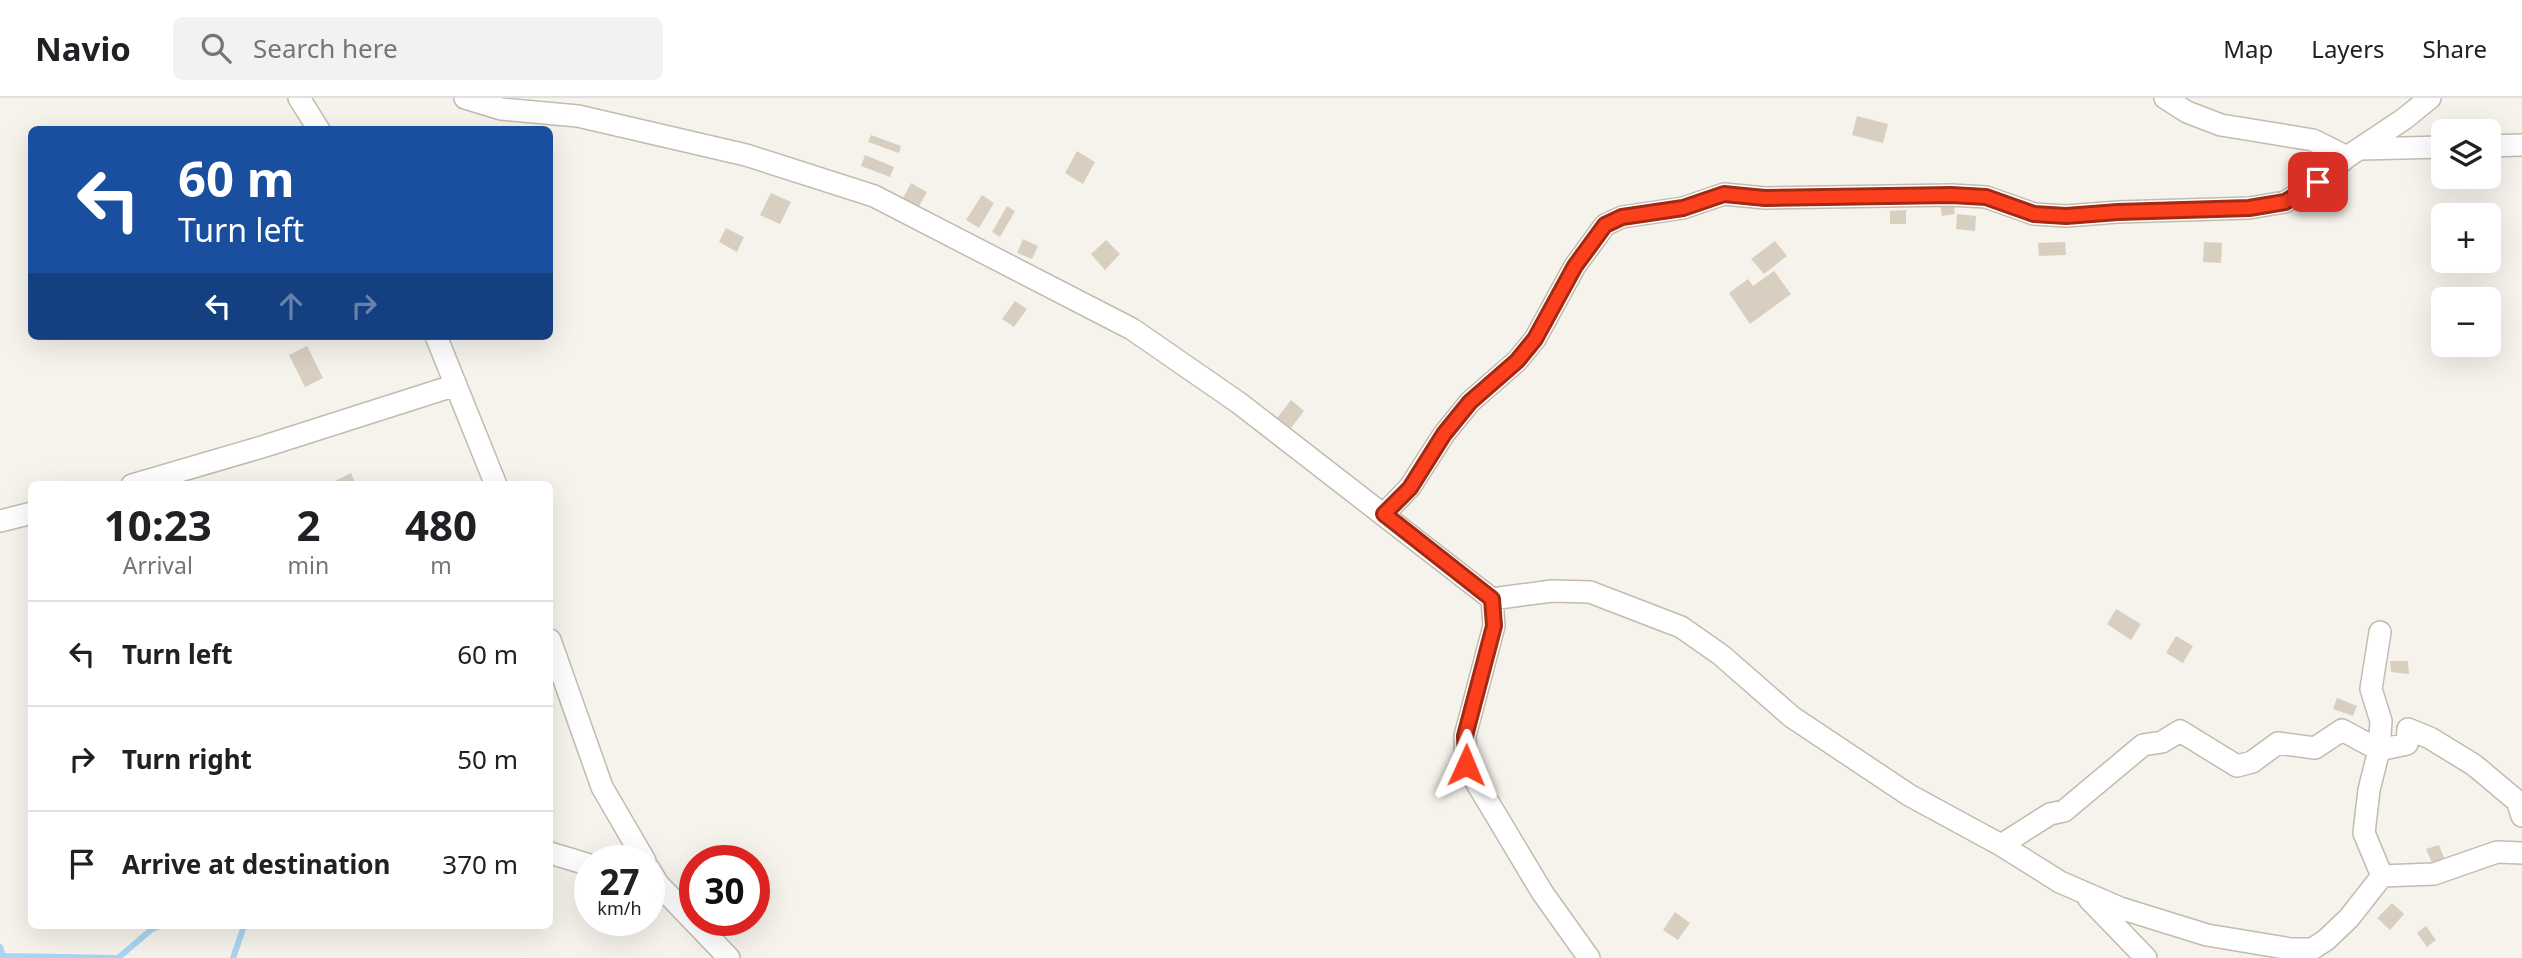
<!DOCTYPE html>
<meta charset="utf-8">
<style>
:root{--surface:#fff;--page:#f2f2f2;--text:#202124;--muted:#757577;--line:#e0e0e0}
body{margin:0;font-family:"Noto Sans",sans-serif;background:var(--page);color:var(--text);height:100vh;display:flex;flex-direction:column;font-size:26px;white-space:nowrap}
*{box-sizing:border-box;margin:0}
p{font-size:23px;color:var(--muted)}
.icon{flex:none;width:38px;height:38px;fill:none;stroke:currentColor;stroke-width:2;stroke-linecap:round;stroke-linejoin:round}
.map{position:relative;flex:1;overflow:hidden}
.panel{position:absolute;left:28px;top:383px;width:525px;height:448px;display:flex;flex-direction:column;background:var(--surface);border-radius:10px;box-shadow:0 7px 28px #0002}
.panel>*{flex:none}
.guide{position:absolute;left:28px;top:28px;width:525px;height:214px;border-radius:10px;box-shadow:0 7px 28px #0002;background:#1a4fa0;color:#fff;overflow:hidden}
.buttons{position:absolute;left:2431px;top:21px;display:grid;gap:14px}
.buttons a{display:grid;place-items:center;width:70px;height:70px;border-radius:10px;background:var(--surface);box-shadow:0 7px 28px #0002;font-size:35px}
.speed{position:absolute;left:574px;top:747px;display:flex;gap:14px;font-size:35px;font-weight:700;text-align:center}
.speed>*{display:grid;place-content:center;width:91px;height:91px;border-radius:50%;background:var(--surface);box-shadow:0 7px 28px #0002;line-height:1}
.speed small{font-size:18px;font-weight:400}
.speed .limit{border:10px solid #d22;background:#fff;color:#111}
.pin{position:absolute;display:grid;place-items:center;width:60px;height:60px;color:#fff;margin:-30px;border-radius:14px;box-shadow:0 4px 10px #0006}
.me{position:absolute;width:77px;margin:-38px;rotate:1deg;stroke-linejoin:round;filter:drop-shadow(0 0 5px #0008)}
.turn{display:flex;align-items:center;gap:24px;height:147px;padding:0 35px;font-size:32px}
.turn .icon{width:91px;height:91px;stroke-width:2.5}
.turn b{display:block;font-size:49px;line-height:60px}
.lanes{display:flex;align-items:center;height:66px;padding:0 35px;background:#0003;justify-content:center;gap:35px;direction:ltr}
.lanes .off{opacity:.35}
.eta{display:flex;justify-content:space-evenly;align-items:center;height:119px;text-align:center}
.eta b{font-size:42px;font-weight:700;line-height:49px}
ul{padding:0;list-style:none}
li{display:flex;align-items:center;gap:21px;height:105px;padding:0 35px;border-top:2px solid var(--line)}
li div{flex:1}
li b{display:block;font-size:26px}
li em{font-style:normal}
header{display:flex;align-items:center;gap:42px;box-sizing:border-box;height:98px;padding:0 35px;background:var(--surface);border-bottom:2px solid var(--line)}
header strong{font-size:33px}
nav{display:flex;gap:38px;margin-inline-start:auto;font-size:24px}
.search{width:490px;height:63px;background:var(--page);display:flex;align-items:center;gap:18px;box-sizing:border-box;padding:0 24px;border-radius:10px;color:var(--muted);font-size:26px}
.map>svg:first-child{display:block}
</style>
<header>
<strong>Navio</strong>
<div class="search"><svg class="icon" aria-label="search" viewBox="0 0 24 24"><circle cx="10" cy="10" r="6"/><path d="M15 15l6 6"/></svg>Search here</div>
<nav><a>Map</a><a>Layers</a><a>Share</a></nav>
</header>
<div class="map">
<svg width="2522" height="860" viewBox="0 0 2522 860">
<rect width="100%" height="100%" fill="#f6f3ec"/>
<g fill="none" stroke-linecap="round" stroke-linejoin="round">
<!-- stream -->
<path stroke="#a9d4f2" stroke-width="6" d="M 0,849 L 3,858 L 118,860 L 152,831 L 160,828
M 233,860 L 244,828"/>
</g>
<!-- building -->
<path fill="#d8cfc1" d="M 1857,18 L 1888,26 L 1883,45 L 1852,37 Z
M 871,37 L 901,48 L 899,55 L 868,44 Z
M 1077,53 L 1095,64 L 1083,86 L 1065,75 Z
M 865,57 L 894,69 L 890,79 L 861,68 Z
M 911,85 L 927,94 L 918,110 L 902,102 Z
M 771,95 L 791,104 L 780,126 L 760,117 Z
M 982,97 L 994,105 L 979,130 L 966,122 Z
M 1953,103 L 1955,116 L 1942,118 L 1940,106 Z
M 1007,108 L 1015,113 L 1000,139 L 992,134 Z
M 1906,112 L 1906,126 L 1890,126 L 1890,113 Z
M 1957,116 L 1976,118 L 1975,133 L 1956,131 Z
M 726,130 L 744,139 L 737,154 L 719,144 Z
M 1023,141 L 1038,148 L 1032,161 L 1017,155 Z
M 1106,142 L 1120,156 L 1105,172 L 1091,156 Z
M 1775,143 L 1787,158 L 1764,176 L 1751,161 Z
M 2065,144 L 2066,157 L 2039,158 L 2038,145 Z
M 2204,144 L 2222,145 L 2221,165 L 2203,164 Z
M 1774,173 L 1791,196 L 1750,226 L 1729,195 L 1748,181 L 1753,188 Z
M 1015,203 L 1027,211 L 1014,229 L 1002,221 Z
M 307,248 L 323,280 L 305,289 L 289,257 Z
M 1291,302 L 1304,313 L 1291,330 L 1277,320 Z
M 351,375 L 356,387 L 327,387 Z
M 2116,511 L 2141,526 L 2131,542 L 2107,526 Z
M 2176,538 L 2193,548 L 2183,565 L 2166,555 Z
M 2390,563 L 2408,563 L 2409,576 L 2391,574 Z
M 2337,600 L 2357,608 L 2353,618 L 2333,611 Z
M 2439,747 L 2444,760 L 2432,765 L 2426,751 Z
M 2392,805 L 2404,816 L 2390,832 L 2377,820 Z
M 1675,814 L 1690,825 L 1678,842 L 1663,832 Z
M 2426,828 L 2436,842 L 2427,849 L 2417,835 Z"/>
<g fill="none" stroke-linecap="round" stroke-linejoin="round">
<defs>
<path id="street" d="M 299,0 L 319,32
M 465,0 L 501,11 L 578,18 L 746,57 L 874,98 L 1132,231 L 1239,305 L 1492,501 L 1552,493 L 1590,494 L 1681,529 L 1721,557 L 1792,619 L 1909,697 L 2001,747 L 2060,784 L 2120,810 L 2207,837 L 2291,851 L 2312,851 L 2326,842 L 2349,820 L 2382,778 L 2434,776 L 2497,754 L 2522,755
M 2165,0 L 2187,14 L 2221,27 L 2313,42 L 2347,59 L 2404,21 L 2430,0
M 2488,48 L 2522,47
M 2361,51 L 2443,49
M 436,238 L 496,387
M 132,387 L 265,348 L 456,287
M 1384,416 L 1410,389 L 1444,336 L 1470,304 L 1517,263 L 1535,241 L 1575,168 L 1605,127 L 1622,119 L 1683,110 L 1724,96 L 1765,100 L 1951,97 L 1986,99 L 2034,116 L 2066,118 L 2118,114 L 2249,110 L 2285,104 L 2318,84 L 2347,59
M 0,423 L 32,415
M 1492,501 L 1494,528 L 1465,638 L 1466,667 L 1542,794 L 1589,860
M 2380,534 L 2371,591 L 2381,623 L 2379,652 L 2407,646 L 2408,631 L 2430,640 L 2474,667 L 2517,703 L 2522,718
M 550,542 L 602,689 L 645,763
M 2001,747 L 2050,716 L 2064,713 L 2143,647 L 2162,644 L 2180,633 L 2237,668 L 2252,664 L 2278,645 L 2315,650 L 2342,632 L 2379,652 L 2369,692 L 2364,735 L 2382,778
M 550,755 L 590,767
M 649,771 L 658,786 L 729,860
M 2089,801 L 2146,860"/>
</defs>
<!-- street casing -->
<use href="#street" stroke="#c2bbae" stroke-width="24"/>
<!-- street -->
<use href="#street" stroke="#fff" stroke-width="21"/>
</g>
<g fill="none" stroke-linecap="round" stroke-linejoin="round">
<defs>
<path id="route" d="M 1466,667 L 1465,638 L 1494,528 L 1492,501 L 1384,416 L 1410,390 L 1444,336 L 1470,304 L 1517,263 L 1535,241 L 1575,168 L 1605,127 L 1622,119 L 1683,110 L 1724,96 L 1765,100 L 1951,97 L 1986,99 L 2034,116 L 2066,118 L 2118,114 L 2249,110 L 2285,104 L 2318,84"/>
</defs>
<!-- route casing -->
<use href="#route" stroke="#a42913" stroke-width="18"/>
<!-- route -->
<use href="#route" stroke="#fc3f1d" stroke-width="12"/>
</g>
</svg>
<div class="buttons">
<a><svg class="icon" aria-label="layers" viewBox="0 0 24 24"><path d="M12 4l9 5-9 5-9-5zM3 14l9 5 9-5"/></svg></a>
<a>+</a>
<a>−</a>
</div>
<div class="speed"><div>27<small>km/h</small></div><div class="limit">30</div></div>
<div class="pin" style="left:2318px;top:84px;background:#d93025"><svg class="icon" aria-label="arrive" viewBox="0 0 24 24"><path d="M6 21V4h12l-3 4 3 4H6"/></svg></div>
<svg class="me" style="left:1466px;top:667px" viewBox="-20 -20 40 40"><path d="M0-17L14 15 0 8-14 15z" fill="#fc3f1d" stroke="#fff" stroke-width="4"/></svg>
<div class="guide">
<div class="turn"><svg class="icon" aria-label="left" viewBox="0 0 24 24"><path d="M17 20v-9H6M10 6l-5 5 5 5"/></svg><div><b>60 m</b>Turn left</div></div>
<div class="lanes"><svg class="icon" aria-label="left" viewBox="0 0 24 24"><path d="M17 20v-9H6M10 6l-5 5 5 5"/></svg><svg class="icon off" aria-label="ahead" viewBox="0 0 24 24"><path d="M12 20V5M6 11l6-6 6 6"/></svg><svg class="icon off" aria-label="right" viewBox="0 0 24 24"><path d="M7 20v-9h11M14 6l5 5-5 5"/></svg></div>
</div>
<section class="panel">
<div class="eta">
<div><b>10:23</b><p>Arrival</p></div>
<div><b>2</b><p>min</p></div>
<div><b>480</b><p>m</p></div>
</div>
<ul>
<li><svg class="icon" aria-label="left" viewBox="0 0 24 24"><path d="M17 20v-9H6M10 6l-5 5 5 5"/></svg><div><b>Turn left</b></div><em>60 m</em></li>
<li><svg class="icon" aria-label="right" viewBox="0 0 24 24"><path d="M7 20v-9h11M14 6l5 5-5 5"/></svg><div><b>Turn right</b></div><em>50 m</em></li>
<li><svg class="icon" aria-label="arrive" viewBox="0 0 24 24"><path d="M6 21V4h12l-3 4 3 4H6"/></svg><div><b>Arrive at destination</b></div><em>370 m</em></li>
</ul>
</section>
</div>
